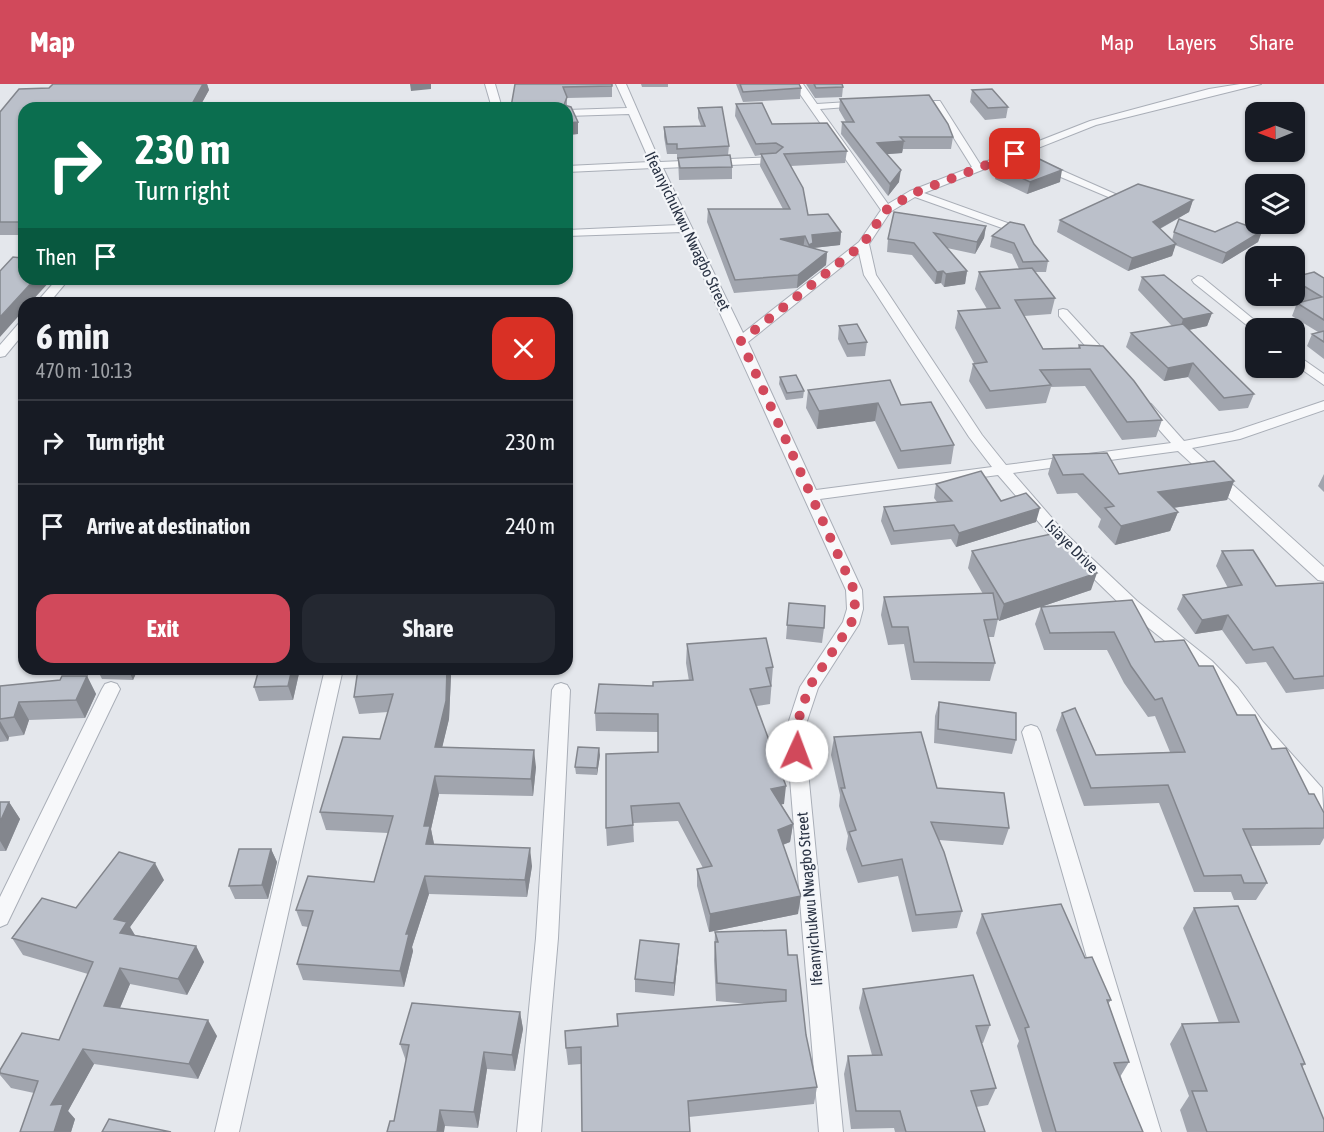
<!DOCTYPE html>
<meta charset="utf-8">
<style>
:root{--surface:#171b24;--page:#242831;--text:#f1f3f6;--muted:#9ea1a6;--line:#363941;--accent:#d1495b}
body{margin:0;font-family:"Asap Condensed",sans-serif;background:var(--page);color:var(--text);height:100vh;display:flex;flex-direction:column;font-size:22px;white-space:nowrap}
*{box-sizing:border-box;margin:0}
p{font-size:20px;color:var(--muted)}
.icon{flex:none;width:33px;height:33px;fill:none;stroke:currentColor;stroke-width:2;stroke-linecap:round;stroke-linejoin:round}
.map{position:relative;flex:1;overflow:hidden}
.sheet{position:absolute;left:18px;top:213px;width:555px;height:378px;display:flex;flex-direction:column;background:var(--surface);border-radius:18px;box-shadow:0 2px 4px #0004}
.sheet>*{flex:none}
.banner{position:absolute;left:18px;top:18px;width:555px;height:183px;border-radius:18px;box-shadow:0 2px 4px #0004;background:#0b6e4f;color:#fff;overflow:hidden}
.needle{width:39px;rotate:269deg}
.buttons{position:absolute;left:1245px;top:18px;display:grid;gap:12px}
.buttons a{display:grid;place-items:center;width:60px;height:60px;border-radius:12px;background:var(--surface);box-shadow:0 2px 4px #0004;font-size:30px}
.pin{position:absolute;display:grid;place-items:center;width:51px;height:51px;color:#fff;margin:-26px;border-radius:12px;box-shadow:0 3px 9px #0006}
.me{position:absolute;width:66px;margin:-33px;rotate:2deg;stroke-linejoin:round;filter:drop-shadow(0 0 4px #0008)}
.turn{display:flex;align-items:center;gap:21px;height:126px;padding:0 18px;font-size:27px}
.turn .icon{width:78px;height:78px;stroke-width:2.5}
.turn b{display:block;font-size:42px;line-height:51px}
.then{display:flex;align-items:center;height:57px;padding:0 18px;background:#0003;gap:12px;font-size:22px}
.round{display:grid;place-items:center;flex:none;width:63px;height:63px;border-radius:18px;background:var(--page)}
.summary{display:flex;align-items:center;justify-content:space-between;height:102px;padding:0 18px}
h1{font-size:36px;font-weight:700;line-height:45px}
.action{display:flex;gap:12px;margin-top:auto;padding:12px 18px}
.action a{flex:1;height:69px;border-radius:18px;background:var(--accent);color:#fff;font-size:24px;font-weight:700;line-height:69px;text-align:center}
.action a+a{background:var(--page);color:var(--text)}
ul{padding:0;list-style:none}
li{display:flex;align-items:center;gap:18px;height:84px;padding:0 18px;border-top:2px solid var(--line)}
li div{flex:1}
li b{display:block;font-size:22px}
li em{font-style:normal}
header{display:flex;align-items:center;gap:36px;box-sizing:border-box;height:84px;padding:0 30px;background:var(--accent);color:#fff}
header strong{font-size:28px}
nav{display:flex;gap:33px;margin-inline-start:auto;font-size:21px}
.map>svg:first-child{display:block}
</style>
<header>
<strong>Map</strong>
<nav><a>Map</a><a>Layers</a><a>Share</a></nav>
</header>
<div class="map">
<svg width="1324" height="1048" viewBox="0 0 1324 1048">
<rect width="100%" height="100%" fill="#e4e7ec"/>
<g fill="none" stroke-linecap="round" stroke-linejoin="round">
<defs>
<path id="minor" d="M 485,0 L 495,0 L 502,24 L 492,24 Z
M 616,0 L 626,0 L 660,78 L 775,73 L 780,76 L 775,79 L 663,84 L 743,249 L 859,158 L 881,126 L 793,0 L 803,0 L 817,20 L 864,17 L 866,19 L 861,22 L 820,25 L 888,120 L 910,107 L 972,83 L 932,19 L 934,17 L 940,17 L 980,80 L 1090,37 L 1209,5 L 1240,0 L 1261,0 L 1096,41 L 924,109 L 1024,145 L 1024,149 L 1016,149 L 915,113 L 890,128 L 869,160 L 876,191 L 982,351 L 1006,381 L 1171,359 L 1139,323 L 1146,319 L 1151,320 L 1184,357 L 1232,348 L 1324,317 L 1324,326 L 1240,355 L 1192,364 L 1324,483 L 1324,497 L 1318,496 L 1178,367 L 1013,389 L 1065,449 L 1137,517 L 1212,577 L 1238,604 L 1263,638 L 1322,704 L 1324,739 L 1317,737 L 1307,713 L 1200,585 L 1125,525 L 1055,457 L 998,391 L 820,415 L 862,506 L 863,525 L 859,540 L 818,604 L 804,646 L 843,1048 L 819,1048 L 786,646 L 800,603 L 843,538 L 847,525 L 846,506 L 683,148 L 567,152 L 567,146 L 679,141 L 653,84 L 567,88 L 567,82 L 650,78 L 629,30 L 567,32 L 567,26 L 627,24 ZM 859,169 L 864,191 L 969,353 L 992,383 L 816,406 L 748,258 Z
M 1037,79 L 1045,79 L 1122,113 L 1113,115 L 1037,83 Z
M 1198,192 L 1202,193 L 1264,244 L 1254,247 L 1194,199 L 1192,196 Z
M 57,195 L 69,195 L 49,219 L 36,219 Z
M 1063,225 L 1067,226 L 1113,276 L 1113,282 L 1103,282 L 1059,232 L 1059,226 Z
M 24,237 L 24,249 L 5,272 L 0,273 L 0,261 L 20,238 Z
M 1294,269 L 1324,290 L 1324,301 L 1294,280 Z
M 325,585 L 343,585 L 239,1048 L 215,1048 Z
M 111,598 L 117,600 L 120,605 L 7,840 L 0,843 L 0,813 L 102,605 L 105,600 Z
M 561,599 L 567,601 L 570,606 L 558,854 L 541,1048 L 517,1048 L 536,854 L 552,606 L 555,601 Z
M 1031,641 L 1037,643 L 1040,648 L 1161,1048 L 1137,1048 L 1022,648 L 1025,643 Z"/>
</defs>
<!-- minor casing -->
<use href="#minor" stroke="#a9aeb7" stroke-width="2"/>
<!-- minor -->
<use href="#minor" fill="#f7f8fa" fill-rule="evenodd"/>
</g>
<!-- wall -->
<path fill="#a1a5ae" d="M 53,0 L 207,0 L 209,6 L 199,24 L 24,24 L 24,151 L 0,151 L 0,28 L 19,5 L 49,4 Z
M 515,0 L 612,0 L 612,13 L 567,14 L 567,22 L 578,50 L 567,51 L 567,24 L 511,23 Z
M 641,0 L 668,0 L 668,3 L 642,3 Z
M 736,0 L 799,0 L 801,4 L 800,15 L 743,18 Z
M 806,0 L 842,0 L 843,3 L 842,13 L 815,14 Z
M 972,6 L 1008,23 L 1006,34 L 985,36 L 970,18 Z
M 840,15 L 953,53 L 951,65 L 903,65 L 902,69 L 887,70 L 899,98 L 888,112 L 841,50 L 842,38 L 846,38 L 839,26 Z
M 736,20 L 772,40 L 847,67 L 845,79 L 791,82 L 808,131 L 841,148 L 840,161 L 813,164 L 827,168 L 826,181 L 797,204 L 734,209 L 707,138 L 708,125 L 783,125 L 760,82 L 761,71 L 755,72 L 735,32 Z
M 698,24 L 729,62 L 728,71 L 732,83 L 732,95 L 679,96 L 678,75 L 677,75 L 677,70 L 667,70 L 664,53 L 664,43 L 701,42 L 698,34 Z
M 998,83 L 1060,98 L 1027,110 L 995,95 Z
M 1193,116 L 1189,128 L 1160,145 L 1172,156 L 1174,148 L 1262,147 L 1258,158 L 1222,180 L 1175,161 L 1172,172 L 1128,187 L 1057,148 L 1060,136 Z
M 986,142 L 984,154 L 975,170 L 947,164 L 967,187 L 965,200 L 944,203 L 941,199 L 935,200 L 912,171 L 887,168 L 888,155 Z
M 992,152 L 1034,160 L 1048,177 L 1046,188 L 1035,188 L 1055,214 L 1051,230 L 1024,232 L 1043,265 L 1078,264 L 1079,261 L 1162,336 L 1156,353 L 1122,356 L 1085,302 L 1051,303 L 1046,319 L 986,325 L 969,297 L 973,280 L 974,279 L 955,244 L 958,227 L 987,225 L 975,205 L 979,188 L 1019,185 L 1012,170 L 990,163 Z
M 1142,193 L 1212,229 L 1207,242 L 1189,246 L 1254,310 L 1248,324 L 1219,327 L 1188,293 L 1164,297 L 1126,263 L 1131,249 L 1172,242 L 1138,206 Z
M 1294,193 L 1324,194 L 1324,275 L 1307,262 L 1312,250 L 1318,248 L 1292,232 L 1297,219 L 1304,217 L 1294,211 Z
M 839,242 L 867,258 L 865,272 L 847,273 L 838,255 Z
M 780,293 L 804,307 L 803,314 L 786,316 L 779,300 Z
M 808,306 L 901,321 L 954,361 L 951,380 L 898,385 L 875,337 L 817,345 L 806,324 Z
M 1053,371 L 1119,390 L 1234,397 L 1227,416 L 1173,424 L 1178,428 L 1170,447 L 1115,461 L 1098,443 L 1101,435 L 1077,409 L 1057,410 L 1048,390 Z
M 1324,390 L 1324,408 L 1318,402 Z
M 936,400 L 1001,417 L 1036,438 L 956,463 L 951,455 L 891,461 L 881,437 L 884,423 L 937,418 L 934,414 Z
M 972,467 L 1091,506 L 999,537 L 998,535 L 994,553 L 988,553 L 995,579 L 990,597 L 911,596 L 904,560 L 888,561 L 881,531 L 884,513 L 983,510 L 968,484 Z
M 1222,467 L 1276,502 L 1324,499 L 1324,605 L 1286,609 L 1266,578 L 1246,580 L 1222,546 L 1195,550 L 1177,525 L 1183,511 L 1228,504 L 1216,482 Z
M 789,519 L 824,544 L 822,559 L 786,555 Z
M 1041,523 L 1155,558 L 1199,582 L 1237,631 L 1272,665 L 1324,729 L 1324,754 L 1320,761 L 1250,762 L 1267,799 L 1256,816 L 1234,816 L 1231,808 L 1194,808 L 1159,719 L 1084,722 L 1056,646 L 1062,629 L 1096,671 L 1170,668 L 1155,632 L 1148,633 L 1124,599 L 1107,566 L 1044,566 L 1035,540 Z
M 687,560 L 773,583 L 770,620 L 757,622 L 784,720 L 781,720 L 793,740 L 790,758 L 783,761 L 798,830 L 709,848 L 697,802 L 697,785 L 703,784 L 678,737 L 633,739 L 634,758 L 607,762 L 606,744 L 658,668 L 658,648 L 596,647 L 595,629 L 653,602 L 689,597 L 686,579 Z
M 97,585 L 138,585 L 133,596 L 102,595 Z
M 300,585 L 293,616 L 259,617 L 254,603 Z
M 358,585 L 450,585 L 451,592 L 449,635 L 442,663 L 536,683 L 533,712 L 439,710 L 431,745 L 434,760 L 532,782 L 527,813 L 429,810 L 412,863 L 413,867 L 404,903 L 303,896 L 297,880 L 308,843 L 302,842 L 296,826 L 374,798 L 388,749 L 326,746 L 320,728 L 380,655 L 388,628 L 359,630 L 354,613 Z
M 87,592 L 96,610 L 85,634 L 29,636 L 24,651 L 9,653 L 8,657 L 0,658 L 0,602 L 60,596 Z
M 939,618 L 1016,656 L 1012,670 L 934,659 L 935,632 Z
M 834,653 L 937,704 L 1009,744 L 1003,761 L 939,756 L 962,827 L 957,844 L 912,848 L 898,792 L 858,799 L 846,765 L 848,752 L 839,722 L 840,711 L 831,671 Z
M 600,671 L 597,691 L 576,690 L 575,683 Z
M 0,718 L 9,718 L 20,735 L 6,767 L 0,767 Z
M 271,765 L 277,778 L 268,815 L 235,815 L 229,802 Z
M 164,796 L 130,843 L 135,851 L 196,862 L 204,878 L 187,911 L 130,900 L 120,924 L 217,952 L 198,995 L 94,980 L 68,1027 L 75,1035 L 71,1048 L 20,1048 L 34,1009 L 11,1004 L 0,991 L 0,986 L 59,956 L 88,890 L 23,871 L 12,854 L 76,824 Z
M 1194,824 L 1305,980 L 1302,983 L 1324,1048 L 1187,1048 L 1180,1026 L 1189,1012 L 1170,960 L 1182,940 L 1219,939 L 1183,844 Z
M 982,830 L 1085,874 L 1111,916 L 1108,920 L 1129,978 L 1120,993 L 1143,1048 L 1042,1048 L 1017,962 L 1019,957 L 976,849 Z
M 715,848 L 788,871 L 817,1003 L 814,1020 L 689,1033 L 581,980 L 568,981 L 566,964 L 618,942 L 749,920 L 716,917 L 714,876 Z
M 678,873 L 674,912 L 635,908 L 635,895 Z
M 863,905 L 990,941 L 983,959 L 981,959 L 996,1004 L 988,1021 L 976,1023 L 985,1048 L 895,1048 L 894,1044 L 851,1045 L 844,990 L 848,972 L 872,971 L 859,924 Z
M 520,928 L 523,945 L 515,987 L 487,985 L 478,1044 L 445,1042 L 394,1037 L 406,977 L 400,960 Z"/>
<!-- shaded-wall -->
<path fill="#83868d" d="M 203,0 L 207,0 L 209,6 L 199,24 L 193,24 L 192,20 Z
M 410,0 L 431,0 L 431,5 L 411,7 Z
M 578,38 L 578,50 L 567,51 L 567,39 Z
M 904,57 L 902,69 L 876,71 L 877,59 Z
M 901,86 L 899,98 L 888,112 L 890,100 Z
M 1062,86 L 1060,98 L 1027,110 L 1030,98 Z
M 1193,116 L 1189,128 L 1150,150 L 1153,138 Z
M 986,142 L 984,154 L 975,170 L 977,158 Z
M 1262,147 L 1258,158 L 1222,180 L 1226,169 Z
M 841,148 L 840,161 L 813,164 L 812,172 L 808,174 L 809,161 L 812,151 Z
M 805,152 L 803,165 L 780,155 Z
M 1176,160 L 1172,172 L 1128,187 L 1132,174 Z
M 827,168 L 826,181 L 797,204 L 798,191 Z
M 943,187 L 941,199 L 935,200 L 937,188 Z
M 967,187 L 965,200 L 944,203 L 946,190 Z
M 35,195 L 52,195 L 30,219 L 24,219 L 24,226 L 0,253 L 0,233 Z
M 1212,229 L 1207,242 L 1179,248 L 1183,235 Z
M 1193,279 L 1188,293 L 1164,297 L 1168,284 Z
M 878,319 L 875,337 L 817,345 L 819,327 Z
M 1234,397 L 1227,416 L 1151,427 L 1158,408 Z
M 1040,424 L 1036,438 L 956,463 L 959,449 Z
M 1178,428 L 1170,447 L 1115,461 L 1121,442 Z
M 1097,489 L 1091,506 L 999,537 L 1004,520 Z
M 1228,531 L 1222,546 L 1195,550 L 1202,536 Z
M 128,585 L 138,585 L 133,596 Z
M 292,585 L 300,585 L 293,616 L 288,602 Z
M 447,585 L 450,585 L 451,592 L 449,635 L 438,681 L 435,663 Z
M 87,592 L 96,610 L 85,634 L 76,616 Z
M 19,618 L 29,636 L 24,651 L 14,633 Z
M 0,637 L 9,653 L 8,657 L 0,644 Z
M 599,664 L 600,671 L 597,691 L 597,684 Z
M 534,666 L 536,683 L 533,712 L 531,695 Z
M 435,692 L 439,710 L 431,745 L 434,760 L 426,760 L 424,742 Z
M 786,702 L 784,720 L 769,723 L 771,705 Z
M 9,718 L 20,735 L 6,767 L 0,757 L 0,738 Z
M 793,740 L 790,758 L 776,763 L 778,746 Z
M 530,764 L 532,782 L 527,813 L 525,796 Z
M 271,765 L 277,778 L 268,815 L 262,801 Z
M 155,779 L 164,796 L 130,843 L 137,855 L 120,849 L 114,835 Z
M 425,792 L 429,810 L 412,863 L 413,867 L 404,903 L 400,887 L 406,850 Z
M 801,812 L 798,830 L 709,848 L 710,830 Z
M 679,860 L 678,873 L 674,912 L 674,899 Z
M 196,862 L 204,878 L 187,911 L 178,895 Z
M 120,884 L 130,900 L 114,938 L 104,922 Z
M 520,928 L 523,945 L 515,987 L 512,971 Z
M 208,936 L 217,952 L 198,995 L 189,980 Z
M 83,965 L 94,980 L 68,1027 L 75,1035 L 71,1048 L 54,1048 L 51,1021 Z
M 484,968 L 487,985 L 478,1044 L 474,1028 Z
M 440,1026 L 445,1042 L 444,1048 L 437,1048 Z"/>
<!-- building -->
<path fill="#bbc0ca" stroke="#83868d" stroke-width="1.5" d="M 53,0 L 203,0 L 192,20 L 187,21 L 185,24 L 24,24 L 24,138 L 0,138 L 0,28 L 19,5 L 49,4 Z
M 515,0 L 612,0 L 612,2 L 563,3 L 567,13 L 564,21 L 571,23 L 578,38 L 567,39 L 567,24 L 500,24 L 511,23 Z
M 740,0 L 799,0 L 801,4 L 743,8 Z
M 814,0 L 842,0 L 843,3 L 816,4 Z
M 992,5 L 1008,23 L 988,24 L 972,6 Z
M 929,11 L 948,40 L 953,53 L 900,53 L 904,57 L 877,59 L 901,86 L 890,100 L 842,38 L 854,38 L 840,15 Z
M 762,19 L 772,40 L 827,39 L 847,67 L 784,70 L 803,104 L 808,131 L 828,130 L 841,148 L 812,151 L 813,159 L 809,161 L 805,152 L 780,155 L 827,168 L 798,191 L 735,196 L 708,125 L 790,125 L 761,70 L 776,69 L 783,63 L 776,59 L 756,60 L 736,20 Z
M 722,23 L 729,62 L 677,65 L 677,60 L 667,60 L 664,43 L 705,42 L 698,24 Z
M 730,71 L 732,83 L 680,84 L 678,74 Z
M 1031,71 L 1062,86 L 1030,98 L 998,83 Z
M 1138,100 L 1193,116 L 1153,138 L 1176,160 L 1132,174 L 1060,136 Z
M 894,128 L 986,142 L 977,158 L 934,149 L 967,187 L 946,190 L 943,187 L 937,188 L 914,159 L 888,155 Z
M 1179,135 L 1215,148 L 1237,138 L 1262,147 L 1226,169 L 1174,148 Z
M 1010,138 L 1024,141 L 1034,160 L 1048,177 L 1023,178 L 1014,159 L 992,152 Z
M 24,172 L 24,195 L 35,195 L 0,233 L 0,187 L 13,173 L 22,174 Z
M 1032,184 L 1055,214 L 1015,216 L 1043,265 L 1080,264 L 1079,261 L 1103,262 L 1134,297 L 1162,336 L 1127,338 L 1090,285 L 1040,286 L 1051,301 L 990,307 L 973,280 L 987,278 L 958,227 L 1000,224 L 979,188 Z
M 1314,188 L 1324,194 L 1324,236 L 1297,219 L 1322,213 L 1294,196 L 1294,193 Z
M 1164,191 L 1212,229 L 1183,235 L 1142,193 Z
M 857,240 L 867,258 L 848,260 L 839,242 Z
M 1183,240 L 1254,310 L 1224,314 L 1193,279 L 1168,284 L 1131,249 Z
M 1324,247 L 1324,258 L 1312,250 Z
M 796,291 L 804,307 L 787,309 L 780,293 Z
M 890,296 L 901,321 L 931,318 L 954,361 L 901,367 L 878,319 L 819,327 L 808,306 Z
M 1107,369 L 1119,390 L 1214,377 L 1234,397 L 1158,408 L 1178,428 L 1121,442 L 1105,424 L 1114,422 L 1083,390 L 1063,391 L 1053,371 Z
M 981,387 L 1001,417 L 1026,409 L 1040,424 L 959,449 L 954,441 L 894,447 L 884,423 L 952,417 L 936,400 Z
M 1056,449 L 1097,489 L 1004,520 L 972,467 Z
M 1253,466 L 1276,502 L 1324,499 L 1324,592 L 1294,595 L 1273,563 L 1253,566 L 1228,531 L 1202,536 L 1183,511 L 1242,501 L 1222,467 Z
M 993,509 L 998,535 L 984,536 L 995,579 L 914,578 L 908,543 L 892,543 L 884,513 Z
M 1132,516 L 1155,558 L 1184,556 L 1199,582 L 1213,582 L 1237,631 L 1255,631 L 1272,665 L 1286,664 L 1309,710 L 1314,710 L 1324,729 L 1324,744 L 1243,745 L 1267,799 L 1244,799 L 1241,791 L 1204,792 L 1168,701 L 1091,704 L 1062,629 L 1075,624 L 1096,671 L 1185,668 L 1162,614 L 1155,616 L 1131,582 L 1114,548 L 1050,549 L 1041,523 Z
M 789,519 L 825,522 L 824,544 L 787,541 Z
M 766,554 L 773,583 L 766,584 L 771,602 L 750,605 L 786,702 L 771,705 L 793,740 L 778,746 L 801,812 L 710,830 L 697,785 L 712,782 L 679,719 L 631,722 L 633,741 L 606,744 L 606,670 L 658,668 L 658,630 L 595,629 L 599,600 L 653,602 L 653,598 L 693,596 L 687,560 Z
M 259,585 L 292,585 L 288,602 L 254,603 Z
M 358,585 L 447,585 L 446,617 L 435,663 L 534,666 L 531,695 L 435,692 L 424,742 L 430,742 L 426,760 L 530,764 L 525,796 L 425,792 L 406,850 L 409,850 L 400,887 L 297,880 L 313,827 L 296,826 L 308,792 L 374,798 L 393,732 L 320,728 L 343,653 L 380,655 L 393,610 L 354,613 Z
M 62,592 L 87,592 L 76,616 L 19,618 L 14,633 L 0,635 L 0,602 L 60,596 Z
M 939,618 L 1016,629 L 1016,656 L 938,645 Z
M 921,648 L 937,704 L 1004,709 L 1009,744 L 931,738 L 944,768 L 962,827 L 916,831 L 902,775 L 862,782 L 849,748 L 856,746 L 841,704 L 845,704 L 834,653 Z
M 578,663 L 599,664 L 597,684 L 575,683 Z
M 0,718 L 9,718 L 0,738 Z
M 239,765 L 271,765 L 262,801 L 229,802 Z
M 119,768 L 155,779 L 114,835 L 127,838 L 120,849 L 196,862 L 178,895 L 120,884 L 104,922 L 208,936 L 189,980 L 83,965 L 51,1021 L 63,1020 L 54,1048 L 20,1048 L 38,997 L 0,989 L 0,986 L 22,949 L 59,956 L 93,878 L 12,854 L 42,814 L 76,824 Z
M 1061,820 L 1085,874 L 1092,873 L 1111,916 L 1107,916 L 1129,978 L 1114,979 L 1143,1048 L 1056,1048 L 1025,944 L 1029,943 L 982,830 Z
M 1238,822 L 1305,980 L 1301,980 L 1324,1036 L 1324,1048 L 1207,1048 L 1192,1007 L 1207,1007 L 1182,940 L 1239,938 L 1194,824 Z
M 786,846 L 788,871 L 797,871 L 806,951 L 817,1003 L 688,1017 L 690,1048 L 582,1048 L 581,963 L 566,964 L 565,947 L 618,942 L 617,930 L 786,917 L 786,906 L 717,899 L 715,858 L 718,858 L 715,848 Z
M 640,856 L 679,860 L 674,899 L 635,895 Z
M 973,891 L 990,941 L 976,942 L 996,1004 L 971,1007 L 985,1048 L 906,1048 L 900,1027 L 856,1027 L 848,972 L 882,971 L 863,905 Z
M 412,919 L 520,928 L 512,971 L 484,968 L 474,1028 L 440,1026 L 437,1048 L 387,1048 L 390,1037 L 394,1037 L 409,961 L 400,960 Z
M 109,1035 L 171,1048 L 102,1048 Z"/>
<g fill="none" stroke-linecap="round" stroke-linejoin="round">
<!-- route -->
<path stroke="#d1495b" stroke-width="10" stroke-dasharray="0 18" d="M 797,667 L 795,646 L 809,603 L 851,540 L 855,525 L 854,506 L 741,257 L 863,160 L 886,126 L 914,109 L 1015,70"/>
</g>
<g text-anchor="middle" stroke-width="4.5" stroke-linejoin="round" paint-order="stroke">
<!-- street labels -->
<g font-size="16" fill="#2b3445" stroke="#f4f6f9">
<text transform="translate(688 147) rotate(64)" y="6">Ifeanyichukwu Nwagbo Street</text>
<text transform="translate(1072 462) rotate(45)" y="6">Isiaye Drive</text>
<text transform="translate(809 815) rotate(-95)" y="6">Ifeanyichukwu Nwagbo Street</text>
</g>
</g>
</svg>
<div class="buttons">
<a><svg class="needle" viewBox="-14 -14 28 28"><path d="M0-13l5 13h-10z" fill="#e53935"/><path d="M0 13l5-13h-10z" fill="#9ea1a6"/></svg></a>
<a><svg class="icon" aria-label="layers" viewBox="0 0 24 24"><path d="M12 4l9 5-9 5-9-5zM3 14l9 5 9-5"/></svg></a>
<a>+</a>
<a>−</a>
</div>
<div class="pin" style="left:1015px;top:70px;background:#d93025"><svg class="icon" aria-label="arrive" viewBox="0 0 24 24"><path d="M6 21V4h12l-3 4 3 4H6"/></svg></div>
<svg class="me" style="left:797px;top:667px" viewBox="-20 -20 40 40"><circle r="19" fill="#fff"/><path d="M0-13L10 11 0 6-10 11z" fill="#d1495b"/></svg>
<div class="banner">
<div class="turn"><svg class="icon" aria-label="right" viewBox="0 0 24 24"><path d="M7 20v-9h11M14 6l5 5-5 5"/></svg><div><b>230 m</b>Turn right</div></div>
<div class="then">Then<svg class="icon" aria-label="arrive" viewBox="0 0 24 24"><path d="M6 21V4h12l-3 4 3 4H6"/></svg></div>
</div>
<section class="sheet">
<div class="summary"><div><h1>6 min</h1><p>470 m · 10:13</p></div><a class="round" style="background:#d93025;color:#fff"><svg class="icon" aria-label="close" viewBox="0 0 24 24"><path d="M6 6l12 12M18 6L6 18"/></svg></a></div>
<ul>
<li><svg class="icon" aria-label="right" viewBox="0 0 24 24"><path d="M7 20v-9h11M14 6l5 5-5 5"/></svg><div><b>Turn right</b></div><em>230 m</em></li>
<li><svg class="icon" aria-label="arrive" viewBox="0 0 24 24"><path d="M6 21V4h12l-3 4 3 4H6"/></svg><div><b>Arrive at destination</b></div><em>240 m</em></li>
</ul>
<div class="action"><a>Exit</a><a>Share</a></div>
</section>
</div>
